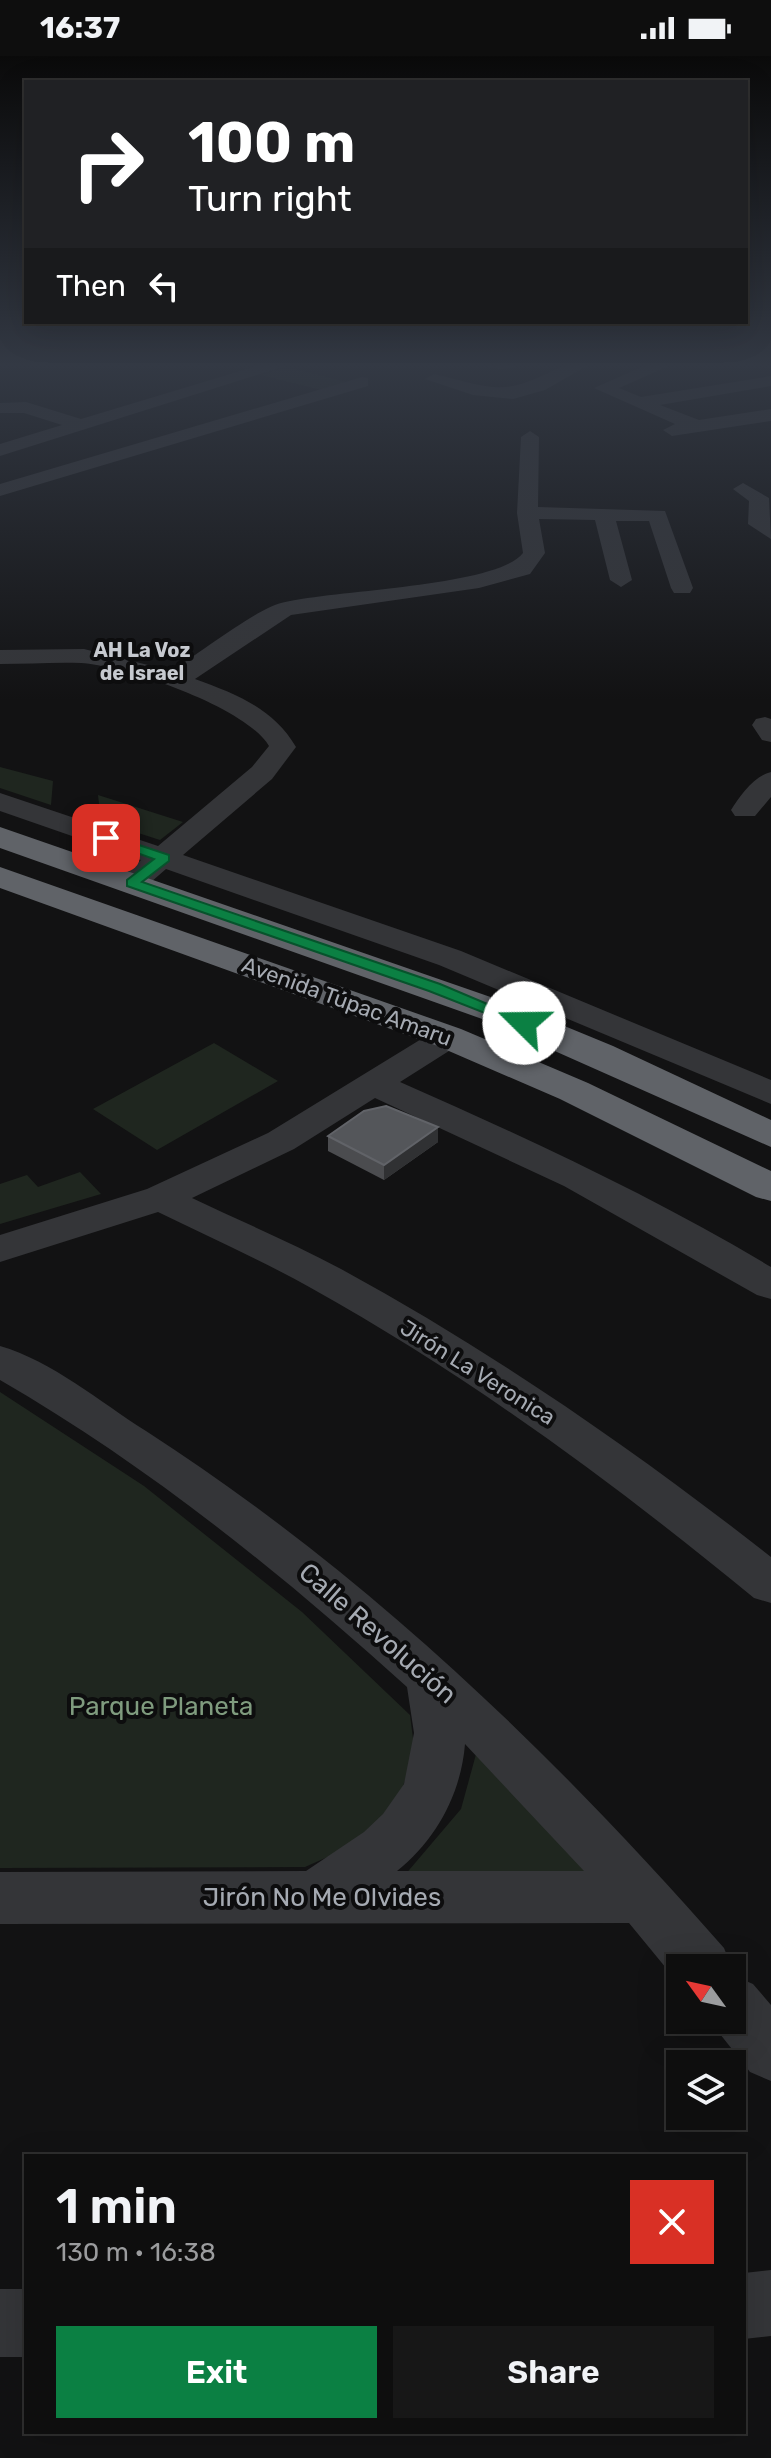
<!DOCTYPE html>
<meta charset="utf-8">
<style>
:root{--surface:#0e0e0e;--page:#171717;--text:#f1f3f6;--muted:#9b9c9e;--line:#2e2e2e;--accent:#0b8043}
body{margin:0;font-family:Rubik,sans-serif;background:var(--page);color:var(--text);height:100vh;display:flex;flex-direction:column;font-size:30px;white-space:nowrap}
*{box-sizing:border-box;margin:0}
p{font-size:26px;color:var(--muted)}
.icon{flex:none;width:44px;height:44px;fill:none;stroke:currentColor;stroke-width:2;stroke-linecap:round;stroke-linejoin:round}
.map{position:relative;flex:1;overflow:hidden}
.panel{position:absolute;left:24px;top:2098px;width:722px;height:280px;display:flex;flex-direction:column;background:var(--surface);border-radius:0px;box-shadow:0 8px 32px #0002,0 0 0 2px var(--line)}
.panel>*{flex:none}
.banner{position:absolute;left:24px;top:24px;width:724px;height:244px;border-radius:0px;box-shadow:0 8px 32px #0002,0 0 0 2px var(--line);background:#202124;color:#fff;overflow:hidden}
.needle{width:52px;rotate:303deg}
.tools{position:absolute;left:666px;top:1898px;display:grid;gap:16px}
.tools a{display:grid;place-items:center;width:80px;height:80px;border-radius:0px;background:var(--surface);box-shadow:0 8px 32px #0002,0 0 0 2px var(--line);font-size:40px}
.pin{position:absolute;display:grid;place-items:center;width:68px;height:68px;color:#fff;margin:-34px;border-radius:16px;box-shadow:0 4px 12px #0006}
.me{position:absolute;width:88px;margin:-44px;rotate:292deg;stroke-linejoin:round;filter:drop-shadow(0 0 6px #0008)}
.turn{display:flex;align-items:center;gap:28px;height:168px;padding:0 32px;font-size:36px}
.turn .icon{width:104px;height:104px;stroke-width:2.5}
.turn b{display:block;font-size:56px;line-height:68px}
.then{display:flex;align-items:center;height:76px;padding:0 32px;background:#0003;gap:16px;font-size:30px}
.round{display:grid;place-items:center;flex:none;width:84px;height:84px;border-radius:0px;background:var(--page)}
.overview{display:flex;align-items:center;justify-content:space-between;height:136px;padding:0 32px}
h1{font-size:48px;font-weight:600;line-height:60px}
.cta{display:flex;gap:16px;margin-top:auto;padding:16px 32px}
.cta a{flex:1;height:92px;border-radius:0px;background:var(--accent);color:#fff;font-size:32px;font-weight:600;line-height:92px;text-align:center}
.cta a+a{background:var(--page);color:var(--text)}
.status{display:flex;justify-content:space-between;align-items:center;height:56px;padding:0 40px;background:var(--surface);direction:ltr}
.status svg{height:22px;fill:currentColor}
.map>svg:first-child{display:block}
</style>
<div class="status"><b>16:37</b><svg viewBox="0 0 49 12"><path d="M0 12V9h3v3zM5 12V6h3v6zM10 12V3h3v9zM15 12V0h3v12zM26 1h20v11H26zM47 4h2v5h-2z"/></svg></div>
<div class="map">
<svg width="771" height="2402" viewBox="0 0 771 2402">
<rect width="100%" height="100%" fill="#121213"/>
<!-- green -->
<path fill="#1f261f" d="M 287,311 L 346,326 L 321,334 L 261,319 Z
M 0,711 L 53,725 L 51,749 L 0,732 Z
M 98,739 L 183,766 L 160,784 L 101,765 Z
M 214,987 L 278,1025 L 157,1094 L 93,1053 Z
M 80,1116 L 101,1138 L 0,1168 L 0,1128 L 27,1119 L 38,1131 Z
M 0,1336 L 144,1430 L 302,1556 L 410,1659 L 415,1698 L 394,1754 L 357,1788 L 305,1811 L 0,1812 Z
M 478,1691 L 605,1817 L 404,1820 L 461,1753 Z"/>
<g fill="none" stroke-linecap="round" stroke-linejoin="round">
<!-- street -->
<path fill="#343538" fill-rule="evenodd" d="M 267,307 L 295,307 L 0,400 L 0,388 L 62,369 L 24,357 L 0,357 L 0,347 L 26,346 L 81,363 Z
M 483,307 L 520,307 C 512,315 491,315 483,307 Z
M 569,307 L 592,307 L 545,334 L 513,343 L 473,339 L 425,323 L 434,318 C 504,335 502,340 569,307 Z
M 651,307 L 671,309 L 619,332 L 641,341 L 771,320 L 771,330 L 660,349 L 699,364 L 771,353 L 771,365 L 672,380 L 663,374 L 675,368 L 594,332 Z
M 362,321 L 368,322 L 368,330 L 0,440 L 0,428 Z
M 530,375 L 539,381 L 538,451 L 665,455 L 693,532 L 690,537 L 674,537 L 671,532 L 649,465 L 616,465 L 632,524 L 621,531 L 610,524 L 595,464 L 539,463 L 545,497 L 530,518 L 479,532 L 291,559 L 195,623 C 236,638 273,652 296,691 L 272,723 L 183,799 L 461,895 L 771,1024 L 771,1048 L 439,909 L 166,813 L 143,833 L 121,833 L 117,827 L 141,804 L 0,755 L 0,737 L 158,790 L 252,711 L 269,690 C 246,651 126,610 81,607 C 54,606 27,608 0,608 L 0,594 L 84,593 L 172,615 C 195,600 258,552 281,547 C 330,534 497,531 523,497 L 517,457 L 521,381 Z
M 743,427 L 769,442 L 771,483 L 748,468 L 749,445 L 733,433 Z
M 765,661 L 771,663 L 771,686 L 762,684 L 752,669 L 756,663 Z
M 771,716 L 771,741 L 755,760 L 735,760 L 731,754 C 740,740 754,720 771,716 Z
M 448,971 L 460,974 L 465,981 L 460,988 L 400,1026 C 527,1082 652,1140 771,1211 L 771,1243 L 757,1239 L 564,1130 L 375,1042 L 294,1093 L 192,1142 C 242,1166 293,1187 341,1213 C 493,1296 635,1394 771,1501 L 771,1547 L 754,1542 C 614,1427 469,1320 311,1232 C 261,1204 209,1181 158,1156 L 0,1206 L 0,1179 L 147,1133 L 268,1077 L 436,974 Z
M 0,1290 C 52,1305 100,1346 146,1375 C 366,1517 552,1696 724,1892 L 732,1912 L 680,1912 L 680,1929 L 629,1867 L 0,1868 L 0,1816 L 306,1815 L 364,1776 L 383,1758 L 404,1728 L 414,1677 L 407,1631 C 281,1517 147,1409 0,1324 ZM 465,1688 L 584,1815 L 397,1815 C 436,1784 461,1738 465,1688 Z
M 732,1919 L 753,1928 L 771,1949 L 771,2025 L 750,2016 L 709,1964 L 732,1964 Z
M 771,2214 L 771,2280 L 744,2283 L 744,2217 Z
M 0,2233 L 26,2233 L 26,2301 L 0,2301 Z"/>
<!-- highway -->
<path fill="#606368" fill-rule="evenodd" d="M 0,771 L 511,948 L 613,990 L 771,1064 L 771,1091 L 485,964 L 0,792 Z
M 0,811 L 461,973 L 588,1027 L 771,1115 L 771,1145 L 756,1141 L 560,1043 L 435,989 L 0,832 Z"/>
</g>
<!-- wall -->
<path fill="#4b4c4f" d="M 438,1071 L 438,1086 L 384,1124 L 328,1095 L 328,1080 Z"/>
<!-- shaded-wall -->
<path fill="#303133" d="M 438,1071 L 438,1086 L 384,1124 L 384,1109 Z"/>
<!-- building -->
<path fill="#54565a" stroke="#616368" stroke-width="2" d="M 386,1050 L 438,1071 L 384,1109 L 328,1080 L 364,1055 Z"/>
<!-- sky -->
<linearGradient id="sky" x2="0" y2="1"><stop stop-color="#0a0a0a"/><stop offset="0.48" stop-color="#333944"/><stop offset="1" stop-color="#333944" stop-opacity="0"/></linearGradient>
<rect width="771" height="644" fill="url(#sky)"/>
<!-- route -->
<path fill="#0b8043" stroke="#07532c" stroke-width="2" d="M 106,778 L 169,799 L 169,805 L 142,826 L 440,928 L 532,967 L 518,970 L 429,935 L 127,830 L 127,824 L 154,803 L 101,784 L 99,782 Z"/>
<g text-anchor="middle" stroke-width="8" stroke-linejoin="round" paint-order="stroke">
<!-- far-neighbourhood labels -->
<g font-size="20" font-weight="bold" fill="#c6c9cf" stroke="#0d0d0e">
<text x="142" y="601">AH La Voz<tspan x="142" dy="23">de Israel</tspan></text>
</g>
<!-- street labels -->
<g font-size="22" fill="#a5aab2" stroke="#0d0d0e">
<text transform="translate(347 945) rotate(20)" y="8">Avenida Túpac Amaru</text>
<text transform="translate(478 1316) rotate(32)" y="8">Jirón La Veronica</text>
</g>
<!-- near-street labels -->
<g font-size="26" fill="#a5aab2" stroke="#0d0d0e">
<text transform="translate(378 1577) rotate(41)" y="9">Calle Revolución</text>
<text x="322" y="1850">Jirón No Me Olvides</text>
</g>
<!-- near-park labels -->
<g font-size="26" fill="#7f9b7e" stroke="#0d0d0e">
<text x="161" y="1659">Parque Planeta</text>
</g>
</g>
</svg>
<div class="tools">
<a><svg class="needle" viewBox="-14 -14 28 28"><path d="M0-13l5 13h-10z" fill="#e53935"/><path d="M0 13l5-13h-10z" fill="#9b9c9e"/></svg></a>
<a><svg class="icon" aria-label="layers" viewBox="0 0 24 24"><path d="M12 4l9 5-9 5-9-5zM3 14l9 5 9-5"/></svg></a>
</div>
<div class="pin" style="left:106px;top:782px;background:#d93025"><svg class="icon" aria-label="arrive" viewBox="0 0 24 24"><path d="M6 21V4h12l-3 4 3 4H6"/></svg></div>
<svg class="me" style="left:524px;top:967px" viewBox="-20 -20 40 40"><circle r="19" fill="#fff"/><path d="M0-13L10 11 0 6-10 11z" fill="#0b8043"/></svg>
<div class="banner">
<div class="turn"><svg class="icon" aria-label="right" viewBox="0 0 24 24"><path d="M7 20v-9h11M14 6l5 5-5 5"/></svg><div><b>100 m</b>Turn right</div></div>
<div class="then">Then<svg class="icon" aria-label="left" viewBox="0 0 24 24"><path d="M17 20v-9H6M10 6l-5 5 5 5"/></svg></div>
</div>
<section class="panel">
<div class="overview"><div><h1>1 min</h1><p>130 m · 16:38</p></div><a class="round" style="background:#d93025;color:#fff"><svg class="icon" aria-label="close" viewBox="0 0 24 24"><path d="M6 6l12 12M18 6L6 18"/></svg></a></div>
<div class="cta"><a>Exit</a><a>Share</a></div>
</section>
</div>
